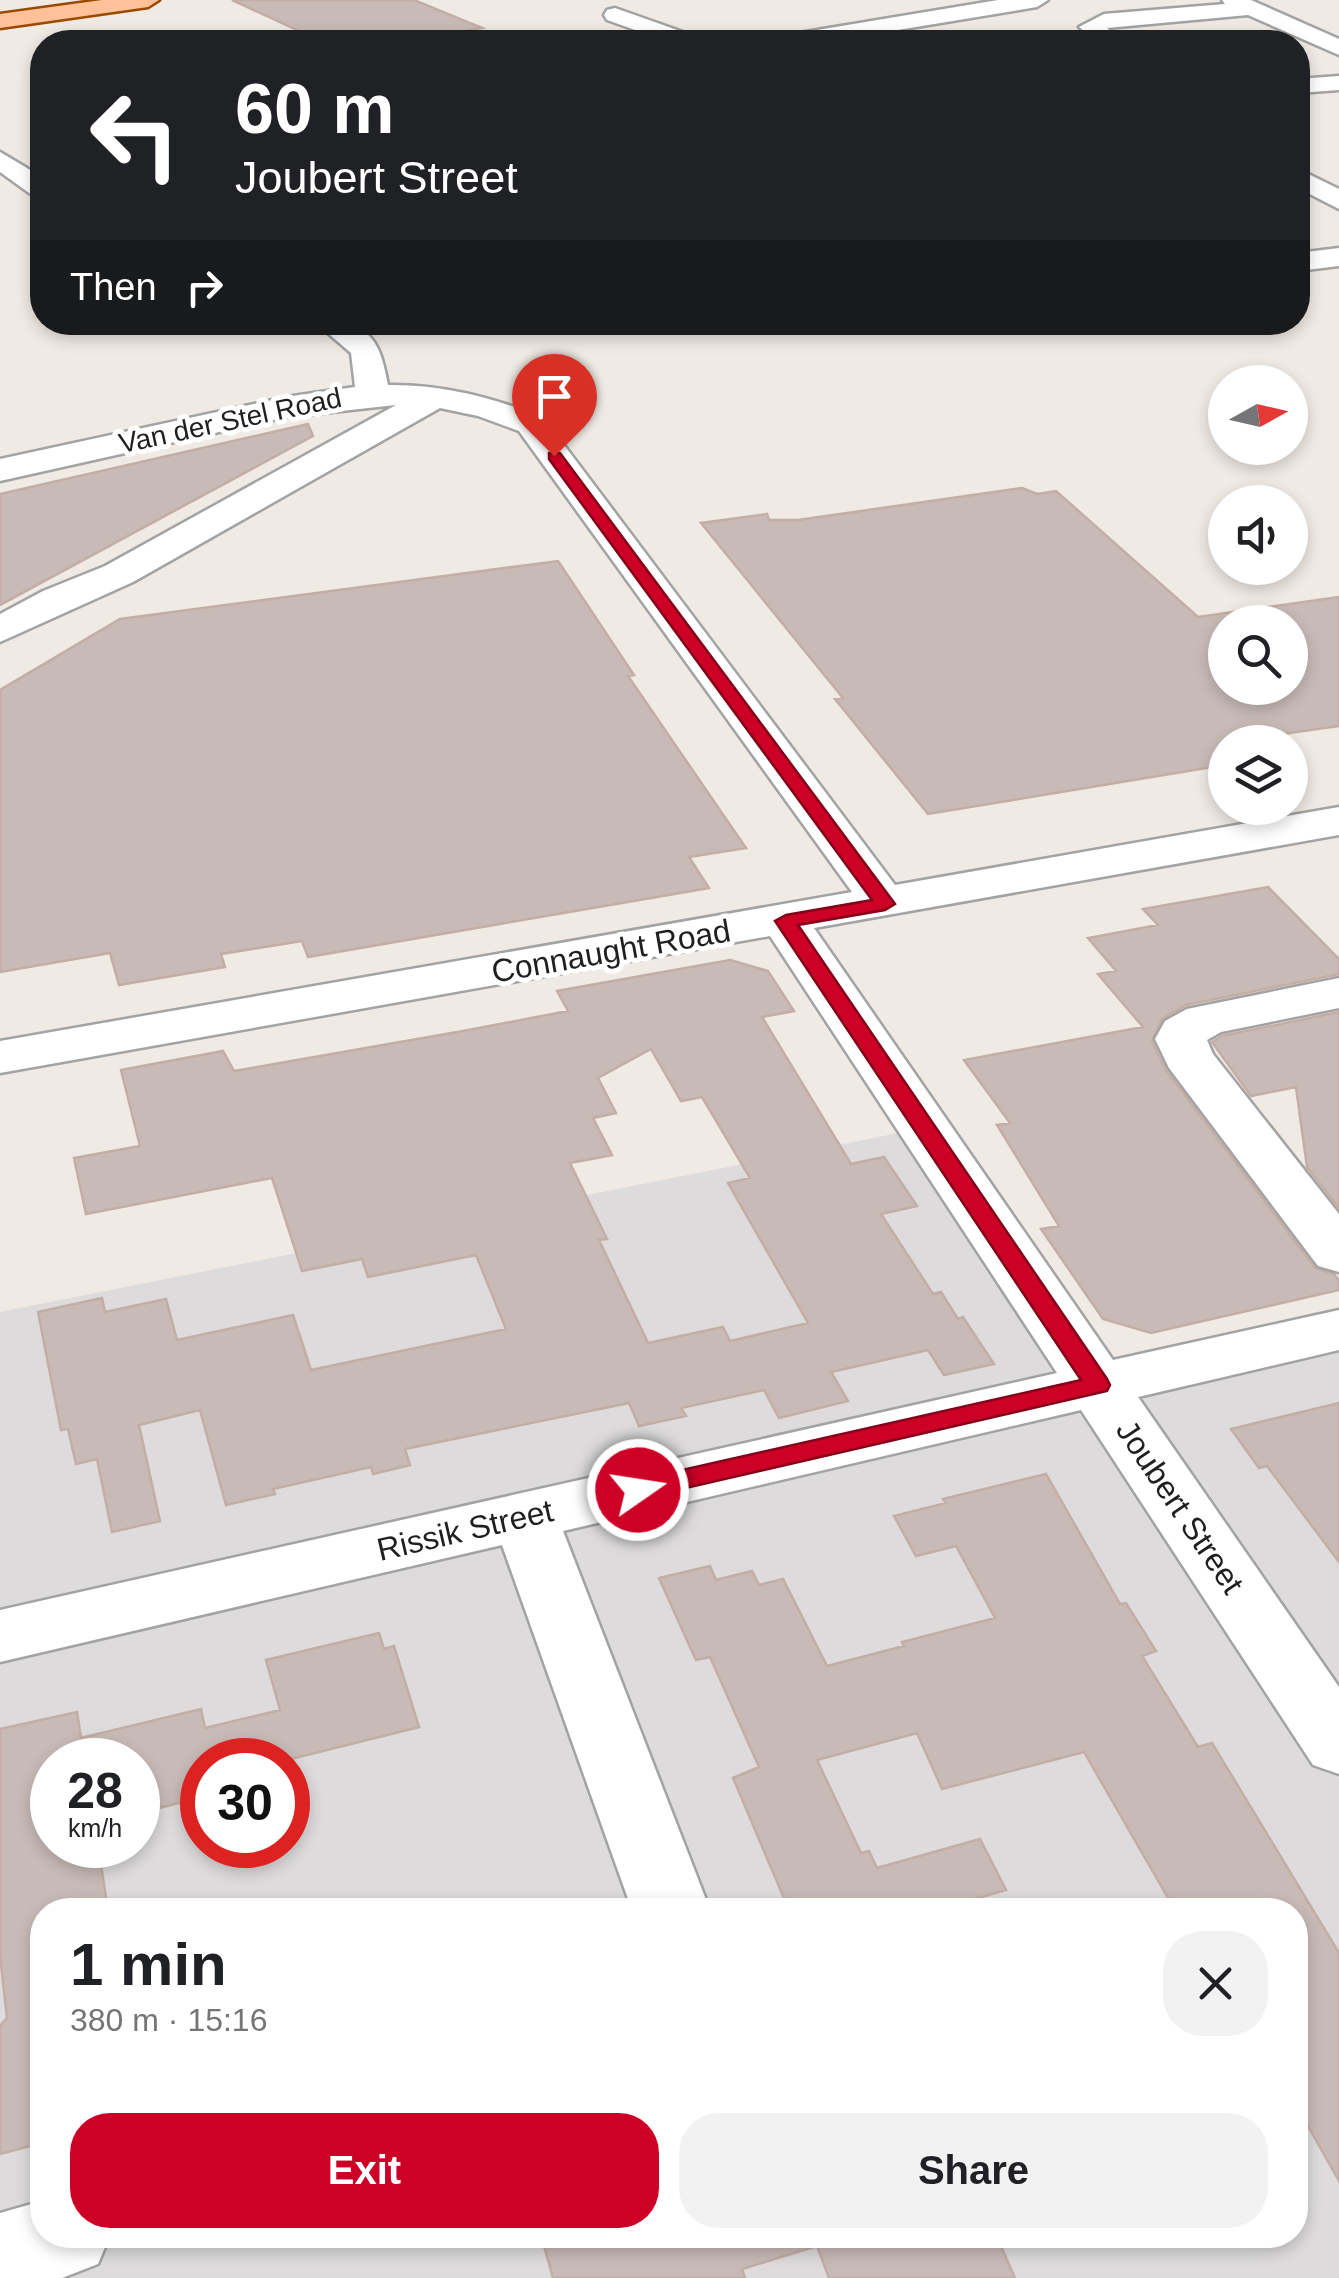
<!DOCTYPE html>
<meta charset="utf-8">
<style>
:root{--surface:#fff;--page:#f2f2f2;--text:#202124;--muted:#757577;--accent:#cd0026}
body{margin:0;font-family:Helvetica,sans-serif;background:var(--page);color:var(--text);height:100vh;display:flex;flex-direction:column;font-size:38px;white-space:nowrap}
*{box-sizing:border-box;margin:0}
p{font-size:32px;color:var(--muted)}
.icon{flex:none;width:55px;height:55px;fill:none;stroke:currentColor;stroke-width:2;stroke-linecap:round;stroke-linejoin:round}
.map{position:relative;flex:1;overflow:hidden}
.drawer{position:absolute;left:30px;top:1898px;width:1278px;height:350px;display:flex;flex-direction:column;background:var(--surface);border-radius:40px;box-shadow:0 5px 15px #0003}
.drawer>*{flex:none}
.top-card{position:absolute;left:30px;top:30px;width:1280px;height:305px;border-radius:40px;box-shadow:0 5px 15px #0003;background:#202124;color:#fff;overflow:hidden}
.needle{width:65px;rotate:82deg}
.fabs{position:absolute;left:1208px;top:365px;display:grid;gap:20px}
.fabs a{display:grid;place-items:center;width:100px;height:100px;border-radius:50%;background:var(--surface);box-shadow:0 5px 15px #0003;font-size:50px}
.speed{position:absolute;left:30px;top:1738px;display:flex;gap:20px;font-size:50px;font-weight:700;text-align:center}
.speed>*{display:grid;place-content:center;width:130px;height:130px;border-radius:50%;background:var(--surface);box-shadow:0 5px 15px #0003;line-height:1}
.speed small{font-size:25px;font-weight:400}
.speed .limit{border:15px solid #d22;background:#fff;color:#111}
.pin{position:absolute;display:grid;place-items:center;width:85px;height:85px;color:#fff;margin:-102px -42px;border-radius:50% 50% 50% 0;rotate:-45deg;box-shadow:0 0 10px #0007}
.pin .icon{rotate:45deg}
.me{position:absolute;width:110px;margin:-55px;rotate:77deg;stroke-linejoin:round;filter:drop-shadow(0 0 8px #0008)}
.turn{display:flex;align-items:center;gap:35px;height:210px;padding:0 40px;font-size:45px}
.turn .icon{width:130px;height:130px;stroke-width:2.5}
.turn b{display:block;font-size:70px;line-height:85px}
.then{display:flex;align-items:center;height:95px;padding:0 40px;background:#0003;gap:20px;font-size:38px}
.round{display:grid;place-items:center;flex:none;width:105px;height:105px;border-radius:40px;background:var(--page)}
.summary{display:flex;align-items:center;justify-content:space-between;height:170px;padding:0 40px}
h1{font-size:60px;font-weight:800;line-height:75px}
.cta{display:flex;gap:20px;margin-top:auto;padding:20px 40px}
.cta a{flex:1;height:115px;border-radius:40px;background:var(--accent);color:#fff;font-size:40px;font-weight:800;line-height:115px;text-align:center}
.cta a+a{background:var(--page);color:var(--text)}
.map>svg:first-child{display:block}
</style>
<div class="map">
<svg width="1339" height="2278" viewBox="0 0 1339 2278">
<rect width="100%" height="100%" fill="#f0eae4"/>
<!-- residential -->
<path fill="#dddbdc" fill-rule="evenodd" d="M 919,1129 L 1094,1384 L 1339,1327 L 1339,2278 L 0,2278 L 0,1312 ZM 52,1760 L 138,1760 L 138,1845 L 52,1845 ZM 202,1760 L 288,1760 L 288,1845 L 202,1845 ZM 42,1910 L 1295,1910 L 1295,2235 L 42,2235 Z"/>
<!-- building -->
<path fill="#c8bbb7" stroke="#c3ada5" stroke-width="2.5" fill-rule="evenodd" d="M 232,0 L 414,0 L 482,28 L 392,42 L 323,42 Z
M 308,424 L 313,436 L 0,605 L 0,494 Z
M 1022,488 L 1037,494 L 1056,491 L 1198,617 L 1339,597 L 1339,726 L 1225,742 L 1225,765 L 928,814 L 835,699 L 843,698 L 701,523 L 767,514 L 769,520 L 798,520 ZM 1225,622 L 1290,622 L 1290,688 L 1225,688 Z
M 558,561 L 634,675 L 628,676 L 746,848 L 689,857 L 709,888 L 308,957 L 302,941 L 221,954 L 225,967 L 119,985 L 110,953 L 0,972 L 0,690 L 120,619 Z
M 1268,887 L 1339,959 L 1339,974 L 1186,1005 L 1162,1019 L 1152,1041 L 1166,1070 L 1315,1268 L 1334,1274 L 1339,1281 L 1339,1290 L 1151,1333 L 1103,1319 L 1041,1229 L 1059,1226 L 997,1125 L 1010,1123 L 964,1060 L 1143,1027 L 1098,974 L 1116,971 L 1088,938 L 1158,925 L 1143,909 Z
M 730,960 L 768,971 L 794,1011 L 762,1017 L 851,1164 L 884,1157 L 917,1206 L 881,1214 L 933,1294 L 941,1292 L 958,1319 L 963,1317 L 994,1364 L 944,1375 L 928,1350 L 831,1372 L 848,1401 L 779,1418 L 764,1390 L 681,1408 L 686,1416 L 639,1426 L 629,1403 L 405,1449 L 410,1465 L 373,1474 L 371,1467 L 273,1489 L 275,1494 L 226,1505 L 200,1410 L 139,1425 L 160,1521 L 112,1532 L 97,1459 L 76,1464 L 68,1429 L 61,1430 L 38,1312 L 102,1298 L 105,1312 L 166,1299 L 177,1340 L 293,1315 L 311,1370 L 506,1329 L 476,1255 L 368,1277 L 362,1259 L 302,1271 L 272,1178 L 86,1214 L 74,1158 L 140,1146 L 121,1070 L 223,1051 L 234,1071 L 463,1031 L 568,1011 L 557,991 ZM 651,1049 L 681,1101 L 702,1097 L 750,1178 L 728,1183 L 808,1323 L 730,1341 L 723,1327 L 648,1343 L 599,1240 L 607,1239 L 570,1163 L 612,1155 L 593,1118 L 616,1113 L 598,1078 Z
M 1339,1012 L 1339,1208 L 1307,1167 L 1296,1087 L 1251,1096 L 1212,1042 L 1222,1036 Z
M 1339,1403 L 1339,1562 L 1267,1466 L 1259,1468 L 1231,1429 Z
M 1046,1474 L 1120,1604 L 1126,1603 L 1156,1651 L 1142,1656 L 1198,1747 L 1212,1743 L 1339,1953 L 1339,2181 L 1295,2103 L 1295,1910 L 1175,1910 L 1084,1752 L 942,1789 L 917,1733 L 817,1760 L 861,1853 L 869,1851 L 877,1868 L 980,1839 L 1006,1890 L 937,1910 L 789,1910 L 733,1778 L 759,1767 L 710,1657 L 696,1660 L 659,1578 L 710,1566 L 716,1580 L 752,1571 L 759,1585 L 783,1579 L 827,1666 L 904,1646 L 902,1642 L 995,1618 L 956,1546 L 916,1556 L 894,1516 L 946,1503 L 943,1499 Z
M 379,1633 L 384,1649 L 394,1646 L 419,1727 L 287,1760 L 202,1760 L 202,1797 L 152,1810 L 141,1760 L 52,1760 L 52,1845 L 98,1845 L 108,1910 L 42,1910 L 42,2143 L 0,2154 L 0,2026 L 7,2018 L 0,1955 L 0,1729 L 77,1712 L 81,1738 L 201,1709 L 205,1728 L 280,1710 L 266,1660 Z
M 541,2235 L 996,2235 L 1015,2278 L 829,2278 L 817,2246 L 742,2269 L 745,2278 L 553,2278 Z"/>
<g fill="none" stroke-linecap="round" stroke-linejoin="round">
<defs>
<path id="minor" d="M 998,0 L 1048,0 L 1037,7 L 825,42 L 775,42 L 787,35 Z
M 1222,0 L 1251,0 L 1339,39 L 1339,55 L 1248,15 L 1107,28 L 1124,42 L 1098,42 L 1079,27 L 1104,14 L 1225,4 Z
M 615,8 L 697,37 L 701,42 L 669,42 L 607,20 L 604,15 L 607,10 Z
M 1339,76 L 1339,90 L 1298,93 L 1298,79 Z
M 0,152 L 42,177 L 42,197 L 32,195 L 0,172 Z
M 1298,169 L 1339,189 L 1339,209 L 1298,188 Z
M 1339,248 L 1339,266 L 1298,271 L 1298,253 Z
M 315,322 C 367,322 379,334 388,385 C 443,384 492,398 543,417 L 895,885 L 1339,807 L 1339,835 L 814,928 L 1113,1360 L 1339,1310 L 1339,1350 L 1138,1397 L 1339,1687 L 1339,1774 L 1313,1765 L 1081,1410 L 563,1531 L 710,1910 L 632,1910 L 502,1545 L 0,1662 L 0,1610 L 1057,1373 L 770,936 L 0,1073 L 0,1041 L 852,892 L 519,431 L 478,416 L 440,408 L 133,582 L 0,642 L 0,614 L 43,591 L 105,566 L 396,405 L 286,417 L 0,481 L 0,459 L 286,397 L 355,387 L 351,353 Z
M 1339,978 L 1339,1008 L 1221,1032 L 1207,1040 L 1213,1054 L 1339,1214 L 1339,1272 L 1318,1266 L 1169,1068 L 1155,1039 L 1165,1021 L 1187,1009 Z
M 42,2201 L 42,2235 L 110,2235 L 98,2264 L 62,2278 L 0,2278 L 0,2213 Z"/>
<path id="major" d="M 102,0 L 159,0 L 148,7 L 0,28 L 0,14 Z"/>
</defs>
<!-- minor casing -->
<use href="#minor" stroke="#a3a3a3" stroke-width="5"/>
<!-- major casing -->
<use href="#major" stroke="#994a00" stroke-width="5"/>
<!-- minor -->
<use href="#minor" fill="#fff" fill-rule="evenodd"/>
<!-- major -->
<use href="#major" fill="#ffc19a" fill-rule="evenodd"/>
</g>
<!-- route -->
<path fill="#cd0026" stroke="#850019" stroke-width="2.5" d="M 549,453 L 560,453 L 895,904 L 885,910 L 798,925 L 1107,1379 L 1110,1385 L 1107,1391 L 638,1499 L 629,1497 L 625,1490 L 629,1483 L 638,1480 L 1081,1380 L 775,921 L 786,915 L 872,900 L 549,459 Z"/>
<g text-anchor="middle" stroke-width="10" stroke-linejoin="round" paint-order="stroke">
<!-- far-street labels -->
<g font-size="28" fill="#1f1f1f" stroke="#fff">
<text transform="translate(230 420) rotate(-12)" y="10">Van der Stel Road</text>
</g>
<!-- street labels -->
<g font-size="32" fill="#1f1f1f" stroke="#fff">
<text transform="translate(611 951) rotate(-10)" y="11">Connaught Road</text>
<text transform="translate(1180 1507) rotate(56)" y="11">Joubert Street</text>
<text transform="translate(465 1530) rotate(-13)" y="11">Rissik Street</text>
</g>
</g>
</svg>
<div class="fabs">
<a><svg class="needle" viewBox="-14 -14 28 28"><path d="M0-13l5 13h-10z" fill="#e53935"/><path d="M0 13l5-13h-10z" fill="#757577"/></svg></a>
<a><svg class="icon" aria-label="sound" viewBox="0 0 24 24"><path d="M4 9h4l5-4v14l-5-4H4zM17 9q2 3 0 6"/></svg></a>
<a><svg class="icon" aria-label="search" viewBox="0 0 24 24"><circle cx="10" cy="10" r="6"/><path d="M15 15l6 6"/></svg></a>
<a><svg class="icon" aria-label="layers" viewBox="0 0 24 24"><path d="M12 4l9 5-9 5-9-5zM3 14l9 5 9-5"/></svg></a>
</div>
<div class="speed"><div>28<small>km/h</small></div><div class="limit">30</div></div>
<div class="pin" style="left:554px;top:456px;background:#d93025"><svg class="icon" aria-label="arrive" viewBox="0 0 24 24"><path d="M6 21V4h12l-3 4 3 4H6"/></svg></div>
<svg class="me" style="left:638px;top:1490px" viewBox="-20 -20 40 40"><circle r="17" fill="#cd0026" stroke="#fff" stroke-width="3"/><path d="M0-11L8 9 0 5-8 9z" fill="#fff"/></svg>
<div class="top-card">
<div class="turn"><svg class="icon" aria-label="left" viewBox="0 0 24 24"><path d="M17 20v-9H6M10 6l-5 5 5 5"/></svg><div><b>60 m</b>Joubert Street</div></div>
<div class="then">Then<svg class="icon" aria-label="right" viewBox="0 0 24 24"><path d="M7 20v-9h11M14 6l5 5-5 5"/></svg></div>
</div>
<section class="drawer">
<div class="summary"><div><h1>1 min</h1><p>380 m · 15:16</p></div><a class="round"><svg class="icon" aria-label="close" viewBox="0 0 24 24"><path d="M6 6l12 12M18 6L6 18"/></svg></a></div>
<div class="cta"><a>Exit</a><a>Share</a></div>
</section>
</div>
